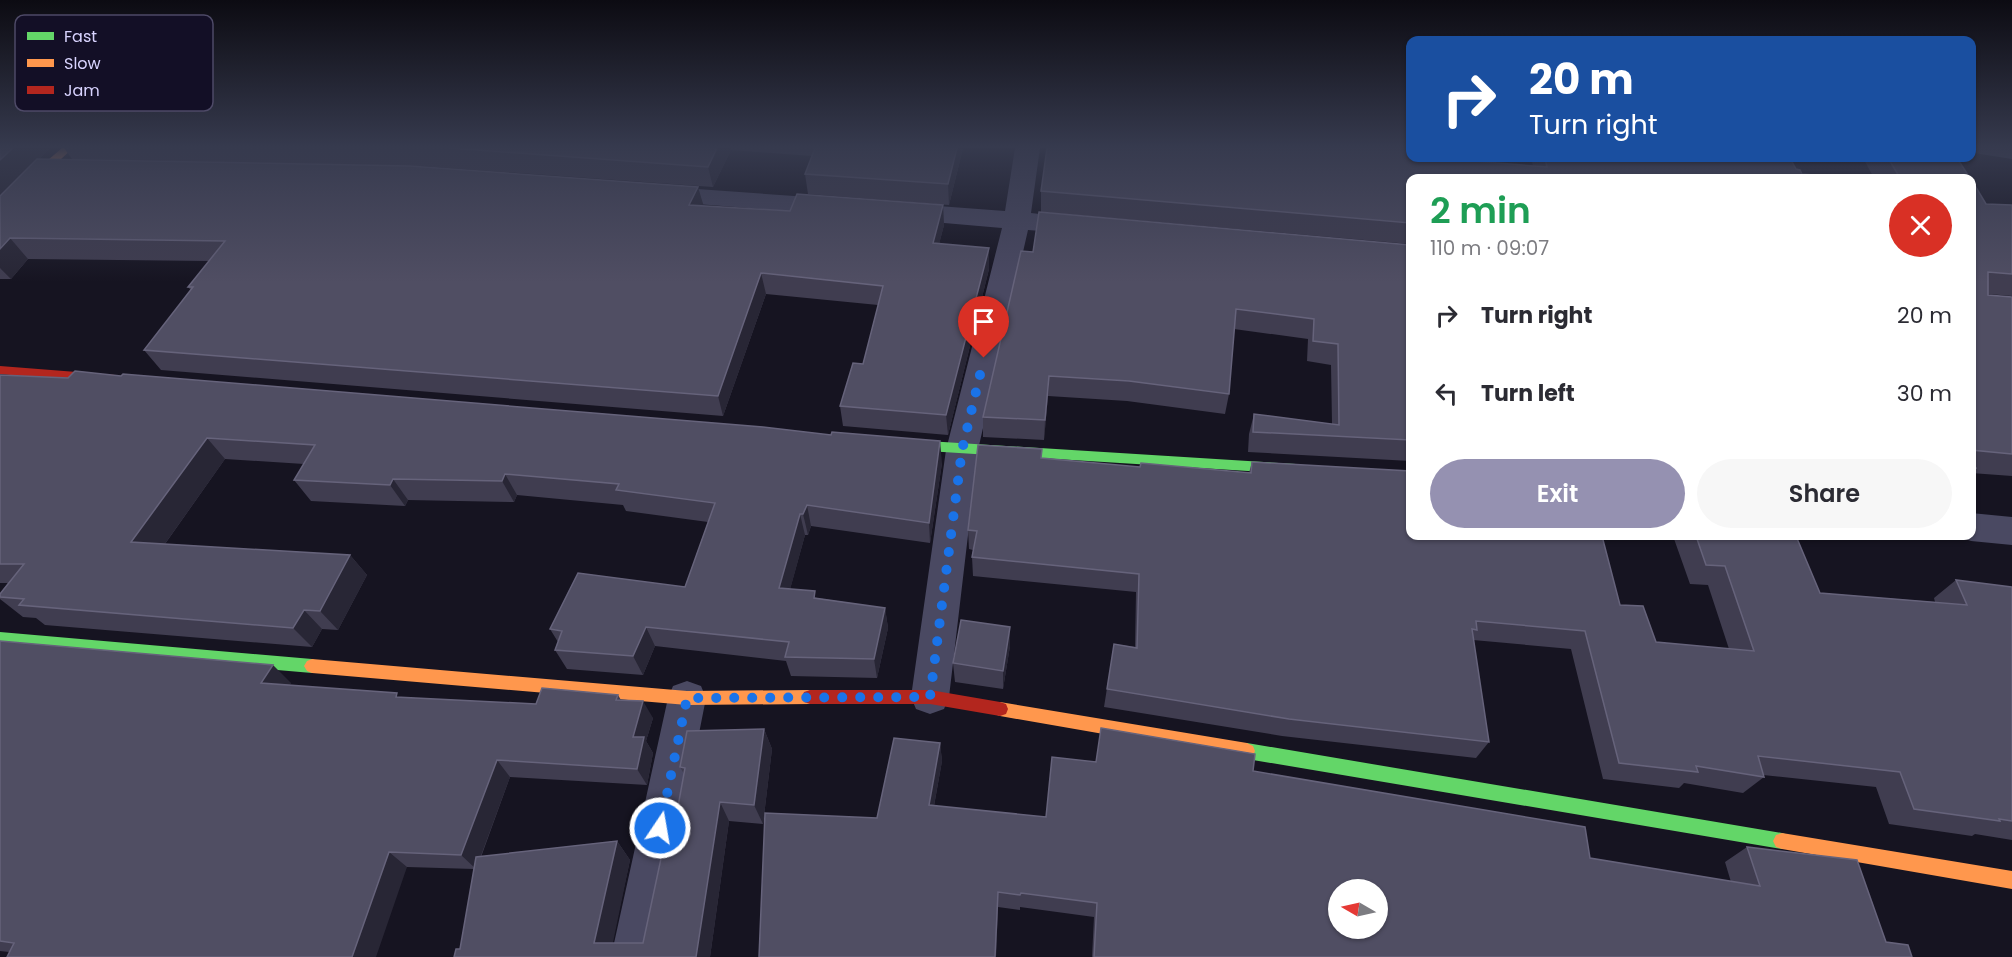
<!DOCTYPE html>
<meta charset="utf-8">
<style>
:root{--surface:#fff;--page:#f7f7f7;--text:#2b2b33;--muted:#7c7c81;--accent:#9591b1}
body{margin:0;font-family:Poppins,sans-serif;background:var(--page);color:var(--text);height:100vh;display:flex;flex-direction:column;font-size:22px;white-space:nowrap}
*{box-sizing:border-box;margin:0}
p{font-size:20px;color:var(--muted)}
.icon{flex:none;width:33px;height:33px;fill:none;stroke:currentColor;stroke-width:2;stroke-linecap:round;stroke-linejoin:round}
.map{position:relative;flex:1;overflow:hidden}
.panel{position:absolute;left:1406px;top:174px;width:570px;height:366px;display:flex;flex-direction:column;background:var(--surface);border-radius:12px;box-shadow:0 2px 4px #0004}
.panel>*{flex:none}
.hud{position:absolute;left:1406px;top:36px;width:570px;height:126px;border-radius:12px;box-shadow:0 2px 4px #0004;background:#1a4fa0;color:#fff;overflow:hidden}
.needle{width:39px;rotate:279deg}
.buttons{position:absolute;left:1328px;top:879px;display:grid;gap:12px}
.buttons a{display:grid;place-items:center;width:60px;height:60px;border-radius:50%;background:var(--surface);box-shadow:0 2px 4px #0004;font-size:30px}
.pin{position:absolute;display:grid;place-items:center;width:51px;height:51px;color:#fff;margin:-62px -26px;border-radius:50% 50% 50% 0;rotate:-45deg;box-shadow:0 0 6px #0007}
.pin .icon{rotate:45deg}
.me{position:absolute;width:66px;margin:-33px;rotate:12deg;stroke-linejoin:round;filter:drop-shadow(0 0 4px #0008)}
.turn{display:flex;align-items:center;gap:21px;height:126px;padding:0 24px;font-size:27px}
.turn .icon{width:78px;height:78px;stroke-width:2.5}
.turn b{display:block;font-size:42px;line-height:51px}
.round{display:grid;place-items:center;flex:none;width:63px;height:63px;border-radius:32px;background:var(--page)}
.head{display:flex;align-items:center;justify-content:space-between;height:102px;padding:0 24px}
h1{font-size:36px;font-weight:600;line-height:45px;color:#1e9e55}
.primary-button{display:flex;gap:12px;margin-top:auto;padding:12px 24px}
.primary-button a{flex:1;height:69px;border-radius:36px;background:var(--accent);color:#fff;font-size:24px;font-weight:600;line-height:69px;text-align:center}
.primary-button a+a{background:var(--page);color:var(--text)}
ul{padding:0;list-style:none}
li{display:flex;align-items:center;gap:18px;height:78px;padding:0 24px}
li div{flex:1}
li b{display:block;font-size:22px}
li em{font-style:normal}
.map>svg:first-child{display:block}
</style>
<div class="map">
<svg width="2012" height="957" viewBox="0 0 2012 957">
<rect width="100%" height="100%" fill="#161421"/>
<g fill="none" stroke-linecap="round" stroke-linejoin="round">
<!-- street -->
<path fill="#4a4962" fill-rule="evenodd" d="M 1015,148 L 1040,148 L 1031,213 L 1091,220 L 1095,226 L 1091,232 L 1082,234 L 1028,230 L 978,450 L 949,697 L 944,709 L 930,714 L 916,709 L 911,697 L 946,450 L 1002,228 L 898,219 L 889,217 L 885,211 L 889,205 L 898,203 L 1005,211 Z
M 1971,148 L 2012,148 L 2012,159 L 1974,153 Z
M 655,186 L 837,199 L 846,201 L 850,207 L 846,213 L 837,215 L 646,200 L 642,194 L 646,188 Z
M 1971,513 L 2012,517 L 2012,545 L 1971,541 L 1959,537 L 1971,536 Z
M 687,681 L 701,686 L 706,698 L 655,957 L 611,957 L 668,698 L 673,686 Z"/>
<!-- fast -->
<path fill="#63d668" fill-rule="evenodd" d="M 896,439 L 1296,464 L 1301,465 L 1303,469 L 1301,473 L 1296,474 L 896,449 L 889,444 Z
M 0,632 L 312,659 L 317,661 L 320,666 L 317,671 L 312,673 L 0,646 Z
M 1247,743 L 1782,833 L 1788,835 L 1791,841 L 1788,847 L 1782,849 L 1247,759 L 1241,756 L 1239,751 L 1241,746 Z"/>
<!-- slow -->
<path fill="#ff974d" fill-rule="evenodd" d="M 62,148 L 73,148 L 48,171 L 4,218 L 0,219 L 0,210 L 40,167 Z
M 312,659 L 687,691 L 810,690 L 816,692 L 818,697 L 816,702 L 810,704 L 687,705 L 312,673 L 307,671 L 304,666 L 307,661 Z
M 1000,702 L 1247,743 L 1253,746 L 1255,751 L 1253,756 L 1247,759 L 1000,716 L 994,714 L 992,709 L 994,704 Z
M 1782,833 L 2012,871 L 2012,889 L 1782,849 L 1776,847 L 1773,841 L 1776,835 Z"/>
<!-- jam -->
<path fill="#b3261e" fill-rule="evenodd" d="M 0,366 L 115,375 L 121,380 L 115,385 L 0,374 Z
M 810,690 L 930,690 L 1000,702 L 1006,704 L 1008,709 L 1006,714 L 1000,716 L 930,704 L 810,704 L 804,702 L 802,697 L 804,692 Z"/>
</g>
<!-- wall -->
<path fill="#403d50" d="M 0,148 L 50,148 L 39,159 L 698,187 L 703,206 L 790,211 L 943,205 L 944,225 L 939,244 L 989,248 L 989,269 L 948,435 L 843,426 L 840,406 L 863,364 L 878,305 L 766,294 L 723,416 L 161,370 L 144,350 L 191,290 L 188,287 L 209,261 L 28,259 L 11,279 L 0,279 Z
M 64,148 L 963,148 L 949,205 L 808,194 L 805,174 L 812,156 L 731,150 L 713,187 L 420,166 L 72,159 Z
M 1531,158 L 1790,158 L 1796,169 L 1802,174 L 1410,178 L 1410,244 L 1041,212 L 1041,191 L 1461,160 L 1533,166 Z
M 1863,158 L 1957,158 L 1970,178 L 1874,178 Z
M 1971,179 L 1986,204 L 2012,205 L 2012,296 L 1988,294 L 1988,295 L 2012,297 L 2012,476 L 1971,473 Z
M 1410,245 L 1410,461 L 1248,452 L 1249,434 L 1254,414 L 1332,424 L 1331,365 L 1307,361 L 1308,339 L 1234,329 L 1229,394 L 1225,414 L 1127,401 L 1048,396 L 1044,440 L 983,437 L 983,417 L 1033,252 Z
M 0,375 L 942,463 L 930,543 L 811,526 L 808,535 L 805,535 L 790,589 L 817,598 L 885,608 L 888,628 L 877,678 L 791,676 L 786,661 L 655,646 L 643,675 L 567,669 L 555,650 L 558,642 L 550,629 L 685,587 L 708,522 L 626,511 L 623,505 L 517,495 L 514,502 L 408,500 L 405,506 L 311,501 L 294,480 L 304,464 L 225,459 L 165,544 L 350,555 L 367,575 L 338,630 L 322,629 L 312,647 L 45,625 L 36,618 L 23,617 L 0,599 L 0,594 L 8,583 L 0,583 Z
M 1042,458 L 1140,467 L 1249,473 L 1252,462 L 1620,605 L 1656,642 L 1729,649 L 1708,585 L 1690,584 L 1673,536 L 1796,536 L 1820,593 L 1935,602 L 1934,598 L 1956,580 L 2012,587 L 2012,840 L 1975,834 L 1972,836 L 1889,824 L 1876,787 L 1763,775 L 1764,777 L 1743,793 L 1684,783 L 1679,788 L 1603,779 L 1571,649 L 1473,640 L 1489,742 L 1476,758 L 1282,736 L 1104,707 L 1114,644 L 1135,647 L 1136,592 L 973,576 L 972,557 L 973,550 L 969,549 L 968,530 Z
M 0,641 L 291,683 L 289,685 L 401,698 L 536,704 L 618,695 L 621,700 L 653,718 L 646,741 L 653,753 L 647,785 L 510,777 L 481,857 L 617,841 L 630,860 L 612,943 L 643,943 L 673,834 L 684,774 L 680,767 L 764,729 L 772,749 L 763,824 L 729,821 L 710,957 L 460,949 L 474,869 L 407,867 L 9,952 L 0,951 Z
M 1010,646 L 1003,689 L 955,682 L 953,663 Z
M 940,743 L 942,761 L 934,806 L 1046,817 L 1096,762 L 1253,771 L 1590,858 L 1731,882 L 1725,862 L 1747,847 L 1886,942 L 1912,957 L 1092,957 L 1094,917 L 1020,907 L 1020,910 L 998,907 L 996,957 L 759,957 Z"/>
<!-- shaded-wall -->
<path fill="#282635" d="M 13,148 L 50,148 L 0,197 L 0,160 Z
M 717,148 L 731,148 L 731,150 L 713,187 L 708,167 Z
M 957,148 L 963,148 L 949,205 L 948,184 Z
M 698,187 L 704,207 L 689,205 Z
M 943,205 L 944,225 L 934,264 L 933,243 Z
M 10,238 L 28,259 L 11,279 L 0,268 L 0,249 Z
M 989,248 L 989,269 L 948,435 L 946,415 Z
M 761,273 L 766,294 L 723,416 L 718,396 Z
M 1049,376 L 1048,396 L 1044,440 L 1045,420 Z
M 207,438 L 225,459 L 152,562 L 131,542 Z
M 940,441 L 942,463 L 930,543 L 929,523 Z
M 505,474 L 517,495 L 514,502 L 502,481 Z
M 393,479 L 408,500 L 405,506 L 390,485 Z
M 807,505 L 811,526 L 808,535 L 803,514 Z
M 800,514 L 805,535 L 785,608 L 779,588 Z
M 350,555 L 367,575 L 338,630 L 320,611 Z
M 885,608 L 888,628 L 877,678 L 874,659 Z
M 304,610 L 322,629 L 312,647 L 293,628 Z
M 646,627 L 655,646 L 643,675 L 633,656 Z
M 1010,627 L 1010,646 L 1003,689 L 1003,671 Z
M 273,665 L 291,683 L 280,701 L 261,683 Z
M 643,701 L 653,718 L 646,741 L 653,753 L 647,785 L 637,769 L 633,737 Z
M 764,729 L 772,749 L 763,824 L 754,805 Z
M 940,743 L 942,761 L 931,822 L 929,805 Z
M 497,760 L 510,777 L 476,869 L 461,855 Z
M 720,802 L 729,821 L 710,957 L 696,957 Z
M 617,841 L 630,860 L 610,957 L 594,943 Z
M 389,852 L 407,867 L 376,957 L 352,957 Z
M 998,892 L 996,957 L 995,957 Z"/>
<!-- building -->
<path fill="#504e63" stroke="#66637b" stroke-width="1.5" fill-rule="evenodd" d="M 0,148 L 13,148 L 0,160 Z
M 450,148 L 717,148 L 708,167 Z
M 815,148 L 957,148 L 948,184 L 805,174 Z
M 1047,148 L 1410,148 L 1410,158 L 1461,158 L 1461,160 L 1547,167 L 1545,158 L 1790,158 L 1796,169 L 1800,170 L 1802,174 L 1850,178 L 1410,178 L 1410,223 L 1041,191 Z
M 1888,158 L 1957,158 L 1970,178 L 1900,178 Z
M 37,159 L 410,166 L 698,187 L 689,205 L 790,211 L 797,194 L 943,205 L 933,243 L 989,248 L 946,415 L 840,406 L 853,363 L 863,364 L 883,286 L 761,273 L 718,396 L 144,350 L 193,287 L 188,287 L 225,241 L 10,238 L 0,249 L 0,196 Z
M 1971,179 L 1986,204 L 2012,205 L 2012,274 L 1988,272 L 1988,295 L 2012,297 L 2012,454 L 1971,450 Z
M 1039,212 L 1410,245 L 1410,440 L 1253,432 L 1254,414 L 1339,425 L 1338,344 L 1313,341 L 1314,319 L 1236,309 L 1229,394 L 1129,381 L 1049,376 L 1045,420 L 983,417 L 1021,251 L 1033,252 Z
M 75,371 L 121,376 L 123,374 L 763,427 L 831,435 L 832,432 L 940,441 L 929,523 L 807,505 L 803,514 L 800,514 L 779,588 L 815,591 L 814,598 L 885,608 L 874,659 L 785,657 L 789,642 L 646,627 L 633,656 L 555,650 L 562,631 L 550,629 L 578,573 L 685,587 L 715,503 L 616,490 L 619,484 L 505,474 L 502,481 L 393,479 L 390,485 L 294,480 L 315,445 L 207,438 L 131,542 L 350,555 L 320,611 L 304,610 L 293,628 L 19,605 L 24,599 L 0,597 L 0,594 L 24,564 L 0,564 L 0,375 L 68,378 Z
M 978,445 L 1042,449 L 1041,458 L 1140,467 L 1141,463 L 1251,473 L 1252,462 L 1410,471 L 1410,536 L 1602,536 L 1620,605 L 1643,606 L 1656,642 L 1754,651 L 1725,566 L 1706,565 L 1696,536 L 1796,536 L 1820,593 L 1967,605 L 1956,580 L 2012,587 L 2012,821 L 1999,819 L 2000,821 L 1914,809 L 1900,772 L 1758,756 L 1764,777 L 1696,766 L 1698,772 L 1619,763 L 1585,631 L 1476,621 L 1477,630 L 1472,629 L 1489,742 L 1289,719 L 1107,689 L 1114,644 L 1137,648 L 1139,574 L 972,557 L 977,531 L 968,530 Z
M 1971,459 L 1976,468 L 1971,468 Z
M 961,620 L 1010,627 L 1003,671 L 953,663 Z
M 0,641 L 273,665 L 261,683 L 397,693 L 396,697 L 536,704 L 542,688 L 618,695 L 616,700 L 643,701 L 633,737 L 644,737 L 637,769 L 497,760 L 461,855 L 389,852 L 352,957 L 7,957 L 14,943 L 0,941 Z
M 1101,728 L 1255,754 L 1253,771 L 1585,827 L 1590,858 L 1760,886 L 1747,847 L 1857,860 L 1886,942 L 1908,945 L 1912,957 L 1094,957 L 1097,903 L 1021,893 L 1020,895 L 998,892 L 995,957 L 759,957 L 765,813 L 877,818 L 894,738 L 940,743 L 929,805 L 1046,817 L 1052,757 L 1096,762 ZM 1338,890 L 1377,890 L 1377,928 L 1338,928 Z
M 764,729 L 754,805 L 720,802 L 696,957 L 454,957 L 456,949 L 460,949 L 476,857 L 617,841 L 594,943 L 643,943 L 666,835 L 673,834 L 685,768 L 680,767 L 687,731 Z"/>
<!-- sky -->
<linearGradient id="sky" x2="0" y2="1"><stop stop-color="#0c0b12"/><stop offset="0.52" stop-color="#363a4e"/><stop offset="1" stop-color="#363a4e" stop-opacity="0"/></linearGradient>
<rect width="2012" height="282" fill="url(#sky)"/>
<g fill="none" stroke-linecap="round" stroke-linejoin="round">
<!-- route -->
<path stroke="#1a73e8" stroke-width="10" stroke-dasharray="0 18" d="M 660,828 L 687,698 L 930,697 L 962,450 L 984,358"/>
</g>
<!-- legend -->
<rect x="15" y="15" width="198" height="96" rx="9" fill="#130f26" stroke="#4e4a67" stroke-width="1.5"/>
<rect x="27" y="32" width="27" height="8" fill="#63d668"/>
<rect x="27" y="59" width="27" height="8" fill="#ff974d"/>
<rect x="27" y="86" width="27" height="8" fill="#b3261e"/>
<g font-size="16" fill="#d9d4ff">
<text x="64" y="42">Fast</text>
<text x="64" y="69">Slow</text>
<text x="64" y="96">Jam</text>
</g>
</svg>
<div class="buttons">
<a><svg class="needle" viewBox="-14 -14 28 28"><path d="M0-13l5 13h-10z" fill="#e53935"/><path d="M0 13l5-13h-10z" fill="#7c7c81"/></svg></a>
</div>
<div class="pin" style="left:984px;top:358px;background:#d93025"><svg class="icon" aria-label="arrive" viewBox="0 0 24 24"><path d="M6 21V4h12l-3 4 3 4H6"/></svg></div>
<svg class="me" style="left:660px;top:828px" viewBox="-20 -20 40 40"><circle r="17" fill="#1a73e8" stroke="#fff" stroke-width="3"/><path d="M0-11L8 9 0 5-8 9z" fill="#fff"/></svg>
<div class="hud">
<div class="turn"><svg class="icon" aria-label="right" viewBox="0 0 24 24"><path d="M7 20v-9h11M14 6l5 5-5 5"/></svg><div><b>20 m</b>Turn right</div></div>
</div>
<section class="panel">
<div class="head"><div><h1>2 min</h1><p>110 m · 09:07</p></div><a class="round" style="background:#d93025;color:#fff"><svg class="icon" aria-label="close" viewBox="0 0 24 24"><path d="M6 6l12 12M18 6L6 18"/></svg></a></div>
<ul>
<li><svg class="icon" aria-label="right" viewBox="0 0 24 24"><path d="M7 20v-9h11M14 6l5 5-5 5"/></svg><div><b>Turn right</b></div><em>20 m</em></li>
<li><svg class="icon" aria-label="left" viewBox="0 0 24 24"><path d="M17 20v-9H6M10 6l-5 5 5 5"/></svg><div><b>Turn left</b></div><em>30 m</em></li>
</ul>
<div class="primary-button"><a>Exit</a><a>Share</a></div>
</section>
</div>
